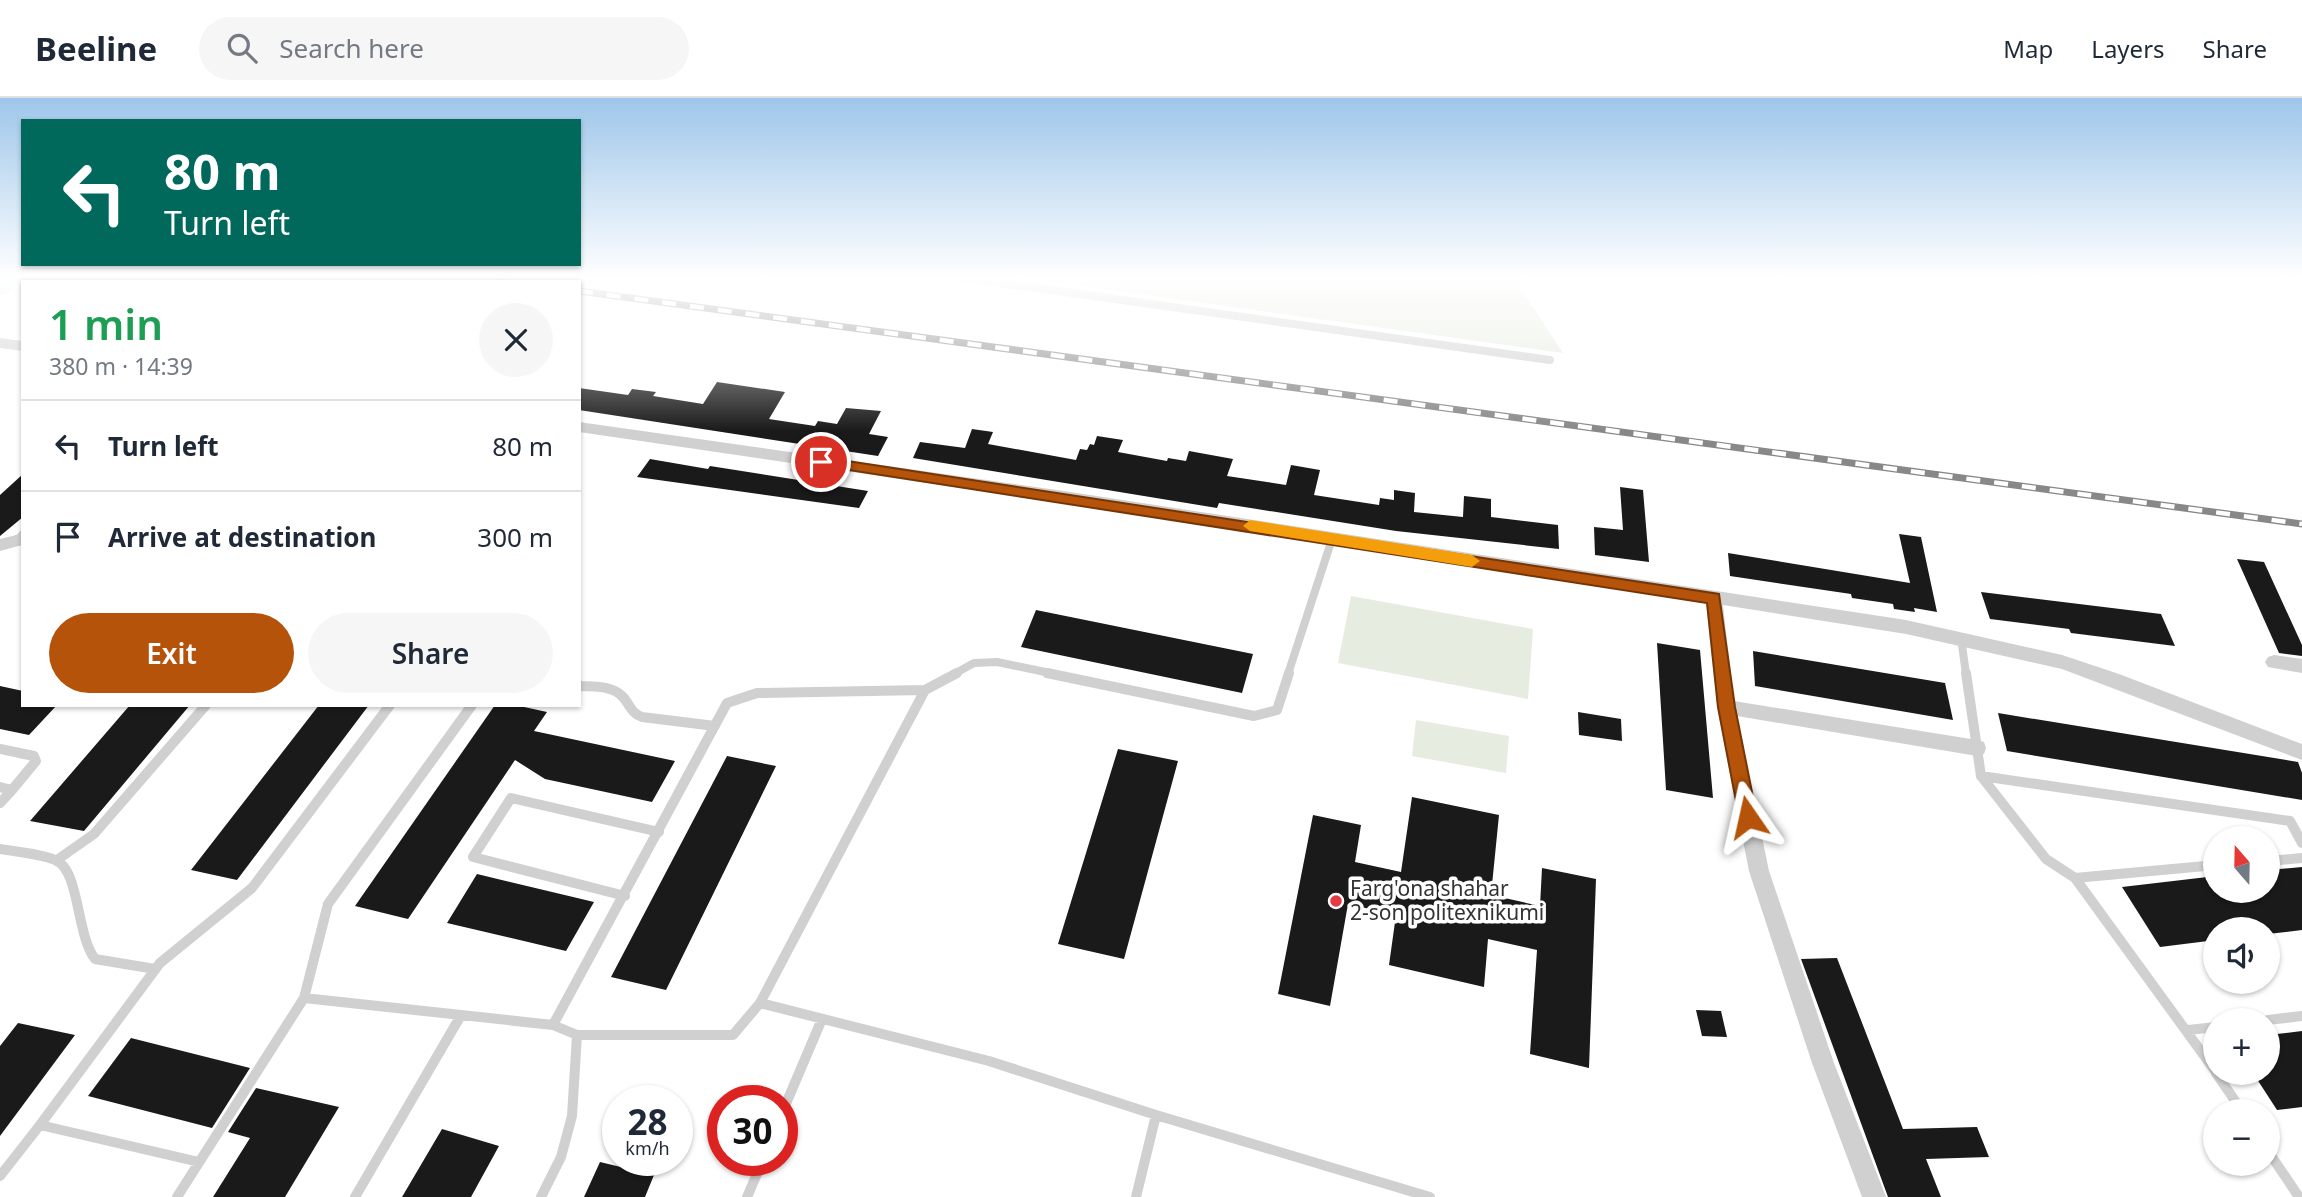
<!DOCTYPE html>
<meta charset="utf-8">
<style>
:root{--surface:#fff;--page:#f6f6f7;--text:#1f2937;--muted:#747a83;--line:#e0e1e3;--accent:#b45309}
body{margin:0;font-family:"Noto Sans",sans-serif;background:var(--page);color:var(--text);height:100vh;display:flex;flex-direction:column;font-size:26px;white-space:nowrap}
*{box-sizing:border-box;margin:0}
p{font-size:23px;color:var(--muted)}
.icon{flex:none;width:38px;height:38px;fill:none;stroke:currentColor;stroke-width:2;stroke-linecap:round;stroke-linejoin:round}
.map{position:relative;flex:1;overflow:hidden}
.panel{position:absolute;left:21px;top:182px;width:560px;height:427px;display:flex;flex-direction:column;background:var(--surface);border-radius:0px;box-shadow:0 2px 5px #0004}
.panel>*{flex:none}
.guide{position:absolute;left:21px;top:21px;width:560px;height:147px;border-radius:0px;box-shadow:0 2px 5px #0004;background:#00695c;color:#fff;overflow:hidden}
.needle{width:46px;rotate:340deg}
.buttons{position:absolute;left:2203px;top:728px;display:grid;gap:14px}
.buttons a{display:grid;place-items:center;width:77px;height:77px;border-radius:50%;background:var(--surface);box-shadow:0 2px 5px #0004;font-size:35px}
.speed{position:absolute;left:602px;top:987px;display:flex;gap:14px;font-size:35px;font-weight:700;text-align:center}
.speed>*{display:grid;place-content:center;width:91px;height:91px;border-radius:50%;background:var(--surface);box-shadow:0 2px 5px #0004;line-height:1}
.speed small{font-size:18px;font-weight:400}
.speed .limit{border:10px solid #d22;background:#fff;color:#111}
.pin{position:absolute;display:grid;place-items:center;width:60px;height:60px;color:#fff;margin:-30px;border:4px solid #fff;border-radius:50%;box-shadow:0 2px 7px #0007}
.me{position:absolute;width:77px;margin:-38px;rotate:349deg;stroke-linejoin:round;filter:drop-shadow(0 0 5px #0008)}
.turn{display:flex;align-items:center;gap:24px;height:147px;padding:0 28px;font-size:32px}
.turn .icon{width:91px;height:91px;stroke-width:2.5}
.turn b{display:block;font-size:49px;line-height:60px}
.round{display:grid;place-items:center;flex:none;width:74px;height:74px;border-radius:37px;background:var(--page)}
.head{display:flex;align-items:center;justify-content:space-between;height:119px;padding:0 28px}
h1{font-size:42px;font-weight:600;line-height:52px;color:#1e9e55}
.button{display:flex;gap:14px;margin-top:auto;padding:14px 28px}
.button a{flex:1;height:80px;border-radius:42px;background:var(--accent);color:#fff;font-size:28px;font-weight:600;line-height:80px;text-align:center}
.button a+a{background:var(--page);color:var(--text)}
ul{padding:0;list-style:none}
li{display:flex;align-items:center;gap:21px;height:91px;padding:0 28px;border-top:2px solid var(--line)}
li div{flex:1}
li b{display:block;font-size:26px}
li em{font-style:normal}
header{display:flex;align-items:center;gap:42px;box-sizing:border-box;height:98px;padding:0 35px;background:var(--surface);border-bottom:2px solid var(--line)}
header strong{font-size:33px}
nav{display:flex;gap:38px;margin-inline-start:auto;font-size:24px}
.search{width:490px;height:63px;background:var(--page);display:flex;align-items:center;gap:18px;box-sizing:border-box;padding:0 24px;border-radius:38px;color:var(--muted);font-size:26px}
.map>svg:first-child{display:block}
</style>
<header>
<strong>Beeline</strong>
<div class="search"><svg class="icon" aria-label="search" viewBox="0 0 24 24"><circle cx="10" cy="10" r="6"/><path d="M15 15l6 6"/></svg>Search here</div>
<nav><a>Map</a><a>Layers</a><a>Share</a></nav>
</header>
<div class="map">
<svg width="2302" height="1099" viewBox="0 0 2302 1099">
<rect width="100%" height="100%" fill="#fff"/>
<!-- green -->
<path fill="#e6ecdf" d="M 1018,179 L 1513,179 L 1563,255 Z
M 1351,498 L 1533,531 L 1528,601 L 1338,565 Z
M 1416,622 L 1509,638 L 1506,675 L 1412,658 Z"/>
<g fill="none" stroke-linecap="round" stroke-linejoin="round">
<!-- canal -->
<path fill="#cfe2ee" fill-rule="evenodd" d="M 5,179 L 25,179 L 6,196 L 0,197 L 0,183 Z"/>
</g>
<!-- building -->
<path fill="#1a1a1a" d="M 717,284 L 785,294 L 769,321 L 815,328 L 818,323 L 837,326 L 846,310 L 881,313 L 869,336 L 888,339 L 878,358 L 579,312 L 579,290 L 628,297 L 632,291 L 656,294 L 653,298 L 703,306 Z
M 972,331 L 993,334 L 988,346 L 1076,362 L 1080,351 L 1087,352 L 1090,346 L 1094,347 L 1097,338 L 1123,342 L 1118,354 L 1167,363 L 1168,360 L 1186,363 L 1189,353 L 1233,361 L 1227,378 L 1286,387 L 1291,367 L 1320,372 L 1314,397 L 1379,407 L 1380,400 L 1394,402 L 1394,392 L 1415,395 L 1414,414 L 1463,419 L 1464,398 L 1491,401 L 1491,419 L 1558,427 L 1559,451 L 1396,433 L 1219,405 L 1217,410 L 913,360 L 920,344 L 965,350 Z
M 650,361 L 708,371 L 710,368 L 868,393 L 859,410 L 637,379 Z
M 23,376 L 23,419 L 0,438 L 0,397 Z
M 1620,389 L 1643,392 L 1649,464 L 1595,457 L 1594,429 L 1623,432 Z
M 1899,436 L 1921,439 L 1937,514 L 1914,510 L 1915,514 L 1894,511 L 1893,506 L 1852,500 L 1851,496 L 1730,478 L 1728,455 L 1910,485 Z
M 2237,461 L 2264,464 L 2302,547 L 2302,558 L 2279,555 Z
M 1981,494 L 2161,516 L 2175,548 L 2071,535 L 2069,531 L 1990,521 Z
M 1036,512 L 1253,556 L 1242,595 L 1021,549 Z
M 1657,545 L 1700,552 L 1713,700 L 1666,692 Z
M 1753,553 L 1945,585 L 1953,622 L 1755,588 Z
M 0,588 L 23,593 L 23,607 L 57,607 L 29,637 L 0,631 Z
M 130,607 L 190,607 L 84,733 L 30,723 Z
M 319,607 L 369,607 L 237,782 L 191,772 Z
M 495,607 L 515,607 L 547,614 L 534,633 L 675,663 L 652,704 L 545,681 L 515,662 L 408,821 L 355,808 Z
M 1578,614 L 1621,621 L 1622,643 L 1579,637 Z
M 1998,615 L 2298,664 L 2302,675 L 2302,702 L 2007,653 Z
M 1118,651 L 1178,663 L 1124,861 L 1058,846 Z
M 727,658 L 776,668 L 666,892 L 611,879 Z
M 1412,699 L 1499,717 L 1491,797 L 1540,808 L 1542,770 L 1596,781 L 1589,970 L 1530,956 L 1537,852 L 1488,841 L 1484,889 L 1389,867 L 1396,817 L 1348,806 L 1330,908 L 1278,896 L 1313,717 L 1361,727 L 1355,764 L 1401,774 Z
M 2302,769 L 2302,832 L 2268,836 L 2268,831 L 2216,831 L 2216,842 L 2160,849 L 2122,789 L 2216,778 L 2216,793 L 2268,793 L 2268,772 Z
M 477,776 L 594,804 L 566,853 L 447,825 Z
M 1837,860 L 1903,1031 L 1977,1029 L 1989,1059 L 1926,1061 L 1941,1099 L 1888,1099 L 1801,861 Z
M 1696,912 L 1721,913 L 1727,939 L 1702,938 Z
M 18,925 L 75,937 L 0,1038 L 0,948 Z
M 2302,933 L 2302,1009 L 2277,1012 L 2253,975 L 2268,975 L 2268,937 Z
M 131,940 L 250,970 L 212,1030 L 88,998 Z
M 256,990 L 339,1009 L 285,1099 L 213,1099 L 250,1040 L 228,1034 Z
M 442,1031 L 499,1048 L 471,1099 L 402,1099 Z
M 600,1064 L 654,1077 L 645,1099 L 584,1099 Z"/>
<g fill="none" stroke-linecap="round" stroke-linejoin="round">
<!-- lane-far1 -->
<path stroke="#d0d0d0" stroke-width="8" d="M 958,179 L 1550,262
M 23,436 L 16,443 L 23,444
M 1961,540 L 1966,576
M 954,576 L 974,565 L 997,564 L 1055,576
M 1288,576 L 1332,441"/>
<!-- lane -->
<path stroke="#d0d0d0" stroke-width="10" d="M 1047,575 L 1254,618 L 1277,612 L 1289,575
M 1966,575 L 1981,678 L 2290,723 L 2302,745
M 579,588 C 594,589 612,587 623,599 C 631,608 630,614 642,619 L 715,628
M 0,651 L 34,658 L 36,663 L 12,692
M 1981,678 L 2046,761 L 2075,780
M 0,689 L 12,692 L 0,705
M 0,751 C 17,754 38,755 55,762 C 80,771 76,837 95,861 L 155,871
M 57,762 L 94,736 L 206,607
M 2268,763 L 2302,760
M 2216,767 L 2075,780 L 2216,974
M 625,798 L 473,759 L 511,700 L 659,734
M 304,900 L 328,806 L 472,607
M 760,905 L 925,592 L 957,575
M 2268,922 L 2302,918
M 553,927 L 727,605 L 757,595 L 925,592
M 2188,932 L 2216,929
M 2216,975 L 2242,1013
M 782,1015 L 822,921
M 40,1027 L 160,865 L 252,790 L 390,607
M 2268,1053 L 2299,1099
M 0,1078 L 40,1027 L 199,1064
M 177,1099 L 304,900 L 553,927 L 577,937 L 733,937 L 760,905 L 989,963 L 1156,1017 L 1430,1099
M 355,1099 L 460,919
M 541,1099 L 561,1059 L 572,1018 L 577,937
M 747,1099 L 763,1062
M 1136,1099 L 1156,1017"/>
<!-- street -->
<path fill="#d0d0d0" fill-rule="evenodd" d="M 0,240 L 23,243 L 23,253 L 0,250 Z
M 579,324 L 1064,393 L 1906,522 L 2062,557 L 2119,576 L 2302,646 L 2302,662 L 2062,571 L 1906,536 L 1723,507 L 1734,603 L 1977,642 L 1984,644 L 1986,650 L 1984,656 L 1977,658 L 1737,618 L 1769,773 L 1834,965 L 1886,1099 L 1862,1099 L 1812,965 L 1749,773 L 1717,609 L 1706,505 L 1064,405 L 579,334 Z
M 16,437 L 23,440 L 22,447 L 0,453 L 0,441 Z
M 2274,557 L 2302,561 L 2302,575 L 2268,569 L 2265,564 L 2268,559 Z"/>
<defs>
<path id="rail" d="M 479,179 L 514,184
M 579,193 L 2302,426"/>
</defs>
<!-- rail casing -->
<use href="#rail" stroke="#888" stroke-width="7"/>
<!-- rail -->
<use href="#rail" stroke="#fff" stroke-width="4.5" stroke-dasharray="14" stroke-linecap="butt"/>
</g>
<!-- sky -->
<linearGradient id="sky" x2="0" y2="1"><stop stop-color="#9ec6ea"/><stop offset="0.54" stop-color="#fff"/><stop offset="1" stop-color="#fff" stop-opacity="0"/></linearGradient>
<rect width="2302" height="333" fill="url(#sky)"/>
<!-- route -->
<path fill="#b45309" stroke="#753606" stroke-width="2" d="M 821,359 L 1719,496 L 1735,609 L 1757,719 L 1754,724 L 1748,726 L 1742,724 L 1739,719 L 1718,609 L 1707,505 L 816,367 L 816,361 Z"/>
<!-- slow -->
<path fill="#f59e0b" d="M 1250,422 L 1472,457 L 1480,463 L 1472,469 L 1250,433 L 1243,428 Z"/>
<!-- markers -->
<circle fill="#e63946" stroke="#fff" stroke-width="2.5" cx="1336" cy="803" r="7"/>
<g text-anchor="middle" stroke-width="7" stroke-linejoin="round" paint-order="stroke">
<!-- poi labels -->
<g font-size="21" fill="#333" stroke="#fff" text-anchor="start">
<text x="1350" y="798">Farg'ona shahar<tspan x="1350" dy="24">2-son politexnikumi</tspan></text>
</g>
</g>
</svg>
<div class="buttons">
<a><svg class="needle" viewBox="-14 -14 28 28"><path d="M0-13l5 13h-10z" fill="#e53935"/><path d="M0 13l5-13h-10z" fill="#747a83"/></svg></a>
<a><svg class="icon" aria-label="sound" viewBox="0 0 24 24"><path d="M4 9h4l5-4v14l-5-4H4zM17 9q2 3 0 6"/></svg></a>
<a>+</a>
<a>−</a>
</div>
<div class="speed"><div>28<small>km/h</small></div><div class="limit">30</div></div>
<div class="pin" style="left:821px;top:364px;background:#d93025"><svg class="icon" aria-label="arrive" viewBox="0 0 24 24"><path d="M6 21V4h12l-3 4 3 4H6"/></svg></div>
<svg class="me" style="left:1748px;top:719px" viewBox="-20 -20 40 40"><path d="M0-17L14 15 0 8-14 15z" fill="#b45309" stroke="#fff" stroke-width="4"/></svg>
<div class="guide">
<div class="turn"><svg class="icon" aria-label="left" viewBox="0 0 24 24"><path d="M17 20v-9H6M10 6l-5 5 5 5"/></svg><div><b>80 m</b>Turn left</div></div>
</div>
<section class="panel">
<div class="head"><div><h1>1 min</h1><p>380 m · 14:39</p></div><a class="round"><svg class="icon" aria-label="close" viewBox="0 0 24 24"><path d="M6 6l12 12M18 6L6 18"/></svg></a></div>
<ul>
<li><svg class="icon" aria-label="left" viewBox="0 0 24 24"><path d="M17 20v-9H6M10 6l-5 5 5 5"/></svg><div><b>Turn left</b></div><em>80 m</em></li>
<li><svg class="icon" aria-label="arrive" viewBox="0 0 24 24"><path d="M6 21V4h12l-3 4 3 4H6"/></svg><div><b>Arrive at destination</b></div><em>300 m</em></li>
</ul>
<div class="button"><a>Exit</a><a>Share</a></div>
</section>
</div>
